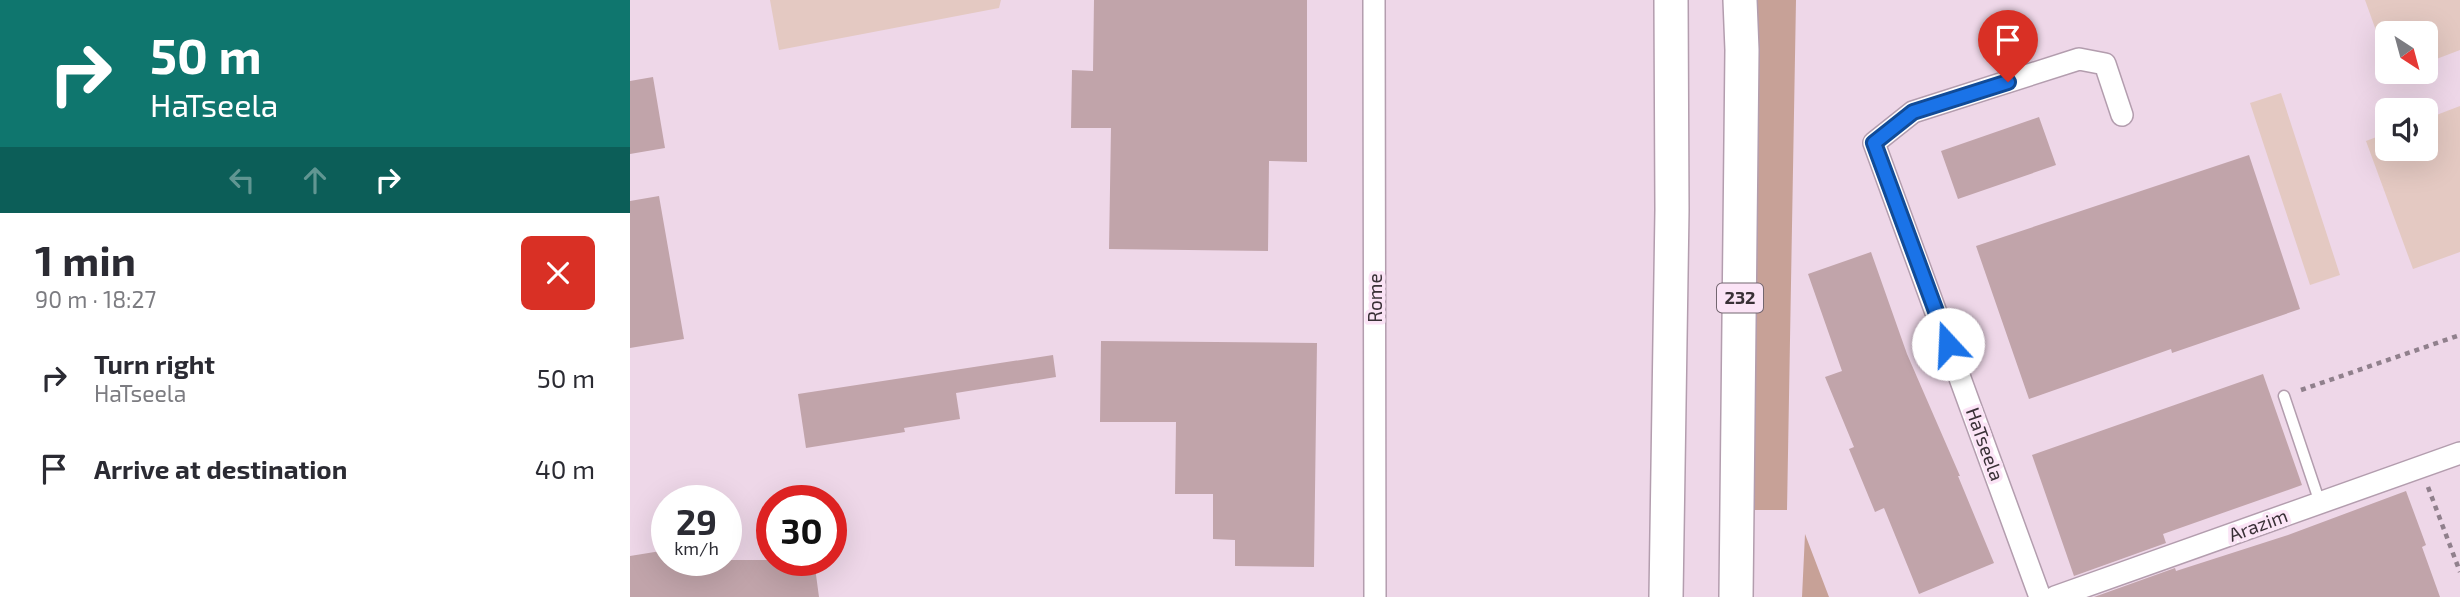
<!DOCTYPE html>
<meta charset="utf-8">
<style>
:root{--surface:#fff;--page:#f2f2f3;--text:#2b2b33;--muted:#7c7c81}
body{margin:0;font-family:"Exo 2",sans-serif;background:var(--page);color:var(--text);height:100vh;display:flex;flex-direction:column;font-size:26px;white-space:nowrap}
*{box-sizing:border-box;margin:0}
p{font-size:23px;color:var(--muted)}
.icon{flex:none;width:38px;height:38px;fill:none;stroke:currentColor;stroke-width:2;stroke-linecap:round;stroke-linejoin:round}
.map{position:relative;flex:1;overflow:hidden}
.details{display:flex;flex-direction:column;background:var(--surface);width:630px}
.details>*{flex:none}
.top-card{background:#0f766e;color:#fff;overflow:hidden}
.needle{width:46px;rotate:144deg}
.buttons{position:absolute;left:1745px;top:21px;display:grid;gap:14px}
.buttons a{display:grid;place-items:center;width:63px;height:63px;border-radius:10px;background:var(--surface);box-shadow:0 7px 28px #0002;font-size:35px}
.speed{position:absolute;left:21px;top:485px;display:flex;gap:14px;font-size:35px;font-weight:700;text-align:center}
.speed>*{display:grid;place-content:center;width:91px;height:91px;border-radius:50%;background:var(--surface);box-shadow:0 7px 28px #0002;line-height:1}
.speed small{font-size:18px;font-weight:400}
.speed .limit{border:10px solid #d22;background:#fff;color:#111}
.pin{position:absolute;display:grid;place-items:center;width:60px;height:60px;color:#fff;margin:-72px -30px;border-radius:50% 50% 50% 0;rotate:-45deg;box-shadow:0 0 7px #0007}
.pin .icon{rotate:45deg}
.me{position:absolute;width:77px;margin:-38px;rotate:340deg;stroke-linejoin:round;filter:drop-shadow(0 0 5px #0008)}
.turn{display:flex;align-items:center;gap:24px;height:147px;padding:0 35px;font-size:32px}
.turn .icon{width:91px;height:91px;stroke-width:2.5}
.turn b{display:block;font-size:49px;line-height:60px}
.lanes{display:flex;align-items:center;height:66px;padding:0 35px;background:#0003;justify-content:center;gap:35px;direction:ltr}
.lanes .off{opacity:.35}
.round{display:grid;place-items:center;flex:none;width:74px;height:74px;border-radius:10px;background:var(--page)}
.summary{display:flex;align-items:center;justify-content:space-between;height:119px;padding:0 35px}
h1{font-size:42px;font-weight:700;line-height:52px}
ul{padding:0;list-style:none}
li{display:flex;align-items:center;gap:21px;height:91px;padding:0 35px}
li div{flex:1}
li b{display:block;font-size:26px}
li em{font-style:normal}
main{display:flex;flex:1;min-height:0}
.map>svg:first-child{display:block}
</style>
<main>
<section class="details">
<div class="top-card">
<div class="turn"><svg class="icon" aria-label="right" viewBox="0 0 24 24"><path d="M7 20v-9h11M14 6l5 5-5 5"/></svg><div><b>50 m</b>HaTseela</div></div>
<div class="lanes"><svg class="icon off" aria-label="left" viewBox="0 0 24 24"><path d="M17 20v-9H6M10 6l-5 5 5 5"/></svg><svg class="icon off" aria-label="ahead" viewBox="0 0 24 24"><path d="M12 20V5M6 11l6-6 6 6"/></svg><svg class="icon" aria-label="right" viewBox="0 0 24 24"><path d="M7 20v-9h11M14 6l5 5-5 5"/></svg></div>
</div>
<div class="summary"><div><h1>1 min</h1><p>90 m · 18:27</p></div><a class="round" style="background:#d93025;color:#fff"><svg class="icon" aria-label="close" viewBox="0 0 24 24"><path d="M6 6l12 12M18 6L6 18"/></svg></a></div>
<ul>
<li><svg class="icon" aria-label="right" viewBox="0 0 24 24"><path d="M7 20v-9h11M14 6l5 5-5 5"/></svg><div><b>Turn right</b><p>HaTseela</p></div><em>50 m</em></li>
<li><svg class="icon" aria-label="arrive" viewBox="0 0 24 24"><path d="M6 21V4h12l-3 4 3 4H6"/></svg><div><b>Arrive at destination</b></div><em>40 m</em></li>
</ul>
</section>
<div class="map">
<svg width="1830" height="597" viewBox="0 0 1830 597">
<rect width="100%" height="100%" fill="#eed7e8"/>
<!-- green -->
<path fill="#e4c9c2" d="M 140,0 L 371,0 L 369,8 L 149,50 Z
M 1735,0 L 1830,0 L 1830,50 L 1796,63 L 1796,33 L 1757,33 L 1757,61 Z
M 1651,93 L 1710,275 L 1680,285 L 1620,103 Z
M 1830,106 L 1830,252 L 1783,269 L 1736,141 L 1757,133 L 1757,149 L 1796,149 L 1796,119 Z"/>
<!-- forest -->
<path fill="#c7a197" d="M 1110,0 L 1166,0 L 1157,510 L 1108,510 Z
M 1175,534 L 1199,597 L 1172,597 Z"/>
<!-- building -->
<path fill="#c1a4aa" d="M 464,0 L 677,0 L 677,162 L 639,161 L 638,251 L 479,249 L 481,128 L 441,128 L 442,70 L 463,71 Z
M 23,77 L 35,148 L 0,154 L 0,81 Z
M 1409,117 L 1426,165 L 1328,199 L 1311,151 Z
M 1619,155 L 1670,309 L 1542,353 L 1541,349 L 1399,399 L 1346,246 Z
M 29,196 L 54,339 L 0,348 L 0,201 Z
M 1241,252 L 1277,354 L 1330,476 L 1328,476 L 1364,563 L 1289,594 L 1254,508 L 1245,512 L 1219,449 L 1224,447 L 1195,377 L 1212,371 L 1178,274 Z
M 471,341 L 687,343 L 684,567 L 605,566 L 605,540 L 583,539 L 583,494 L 545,494 L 546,422 L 470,422 Z
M 423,355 L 426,377 L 326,393 L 330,419 L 274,428 L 275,432 L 176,448 L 168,394 Z
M 1633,374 L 1672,485 L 1533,534 L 1536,543 L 1444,576 L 1402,455 Z
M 1776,491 L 1796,545 L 1792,547 L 1810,597 L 1464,597 L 1545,568 L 1546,571 L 1658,535 Z
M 37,550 L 37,560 L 184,560 L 189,597 L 0,597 L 0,556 Z"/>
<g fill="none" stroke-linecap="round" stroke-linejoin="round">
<defs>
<path id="service" d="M 1654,396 L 1690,503"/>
<path id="minor" d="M 744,0 L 745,597
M 1410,597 L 1244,143 L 1283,112 L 1449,59 L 1475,64 L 1492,115
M 1425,597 L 1830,453"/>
<path id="primary" d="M 1036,597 L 1042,210 L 1041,0
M 1106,597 L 1112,50 L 1110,0"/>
</defs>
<!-- service casing -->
<use href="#service" stroke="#b39dae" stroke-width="13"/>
<!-- minor casing -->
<use href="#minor" stroke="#b39dae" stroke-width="24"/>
<!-- primary casing -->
<use href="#primary" stroke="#b39dae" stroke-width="36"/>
<!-- path -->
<path stroke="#90808c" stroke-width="4.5" stroke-dasharray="5 5" stroke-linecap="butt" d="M 1671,390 L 1830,335
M 1798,487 L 1830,572"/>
<!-- service -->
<use href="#service" stroke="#fff" stroke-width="10"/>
<!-- minor -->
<use href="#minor" stroke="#fff" stroke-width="21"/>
<!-- primary -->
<use href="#primary" stroke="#fff" stroke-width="33"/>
</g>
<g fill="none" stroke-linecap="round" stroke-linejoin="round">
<defs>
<path id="route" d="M 1318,344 L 1244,143 L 1283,112 L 1378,82"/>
</defs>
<!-- route casing -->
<use href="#route" stroke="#114b97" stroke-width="18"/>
<!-- route -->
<use href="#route" stroke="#1a73e8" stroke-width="12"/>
</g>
<g text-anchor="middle" stroke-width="7" stroke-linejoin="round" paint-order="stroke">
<!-- shield labels -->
<rect fill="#fbe4f6" stroke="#736670" stroke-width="2" x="1087" y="283.5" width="46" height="29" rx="5"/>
<g font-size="18" font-weight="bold" fill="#393036">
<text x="1110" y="304">232</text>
</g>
<!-- street labels -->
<g font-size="19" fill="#393036" stroke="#fbe4f6">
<text transform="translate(745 298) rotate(-90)" y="7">Rome</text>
<text transform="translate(1355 444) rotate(70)" y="7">HaTseela</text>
<text transform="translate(1628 525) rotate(-20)" y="7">Arazim</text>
</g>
</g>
</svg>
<div class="buttons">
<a><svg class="needle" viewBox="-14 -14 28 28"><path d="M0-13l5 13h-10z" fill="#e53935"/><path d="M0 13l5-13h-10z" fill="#7c7c81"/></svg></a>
<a><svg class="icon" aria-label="sound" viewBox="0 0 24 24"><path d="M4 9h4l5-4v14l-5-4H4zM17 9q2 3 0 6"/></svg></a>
</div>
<div class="speed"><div>29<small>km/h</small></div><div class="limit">30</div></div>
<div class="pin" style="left:1378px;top:82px;background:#d93025"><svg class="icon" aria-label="arrive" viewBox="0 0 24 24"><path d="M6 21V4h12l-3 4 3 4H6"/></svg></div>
<svg class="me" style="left:1318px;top:344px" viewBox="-20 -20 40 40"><circle r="19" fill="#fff"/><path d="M0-13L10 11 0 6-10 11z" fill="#1a73e8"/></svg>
</div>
</main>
